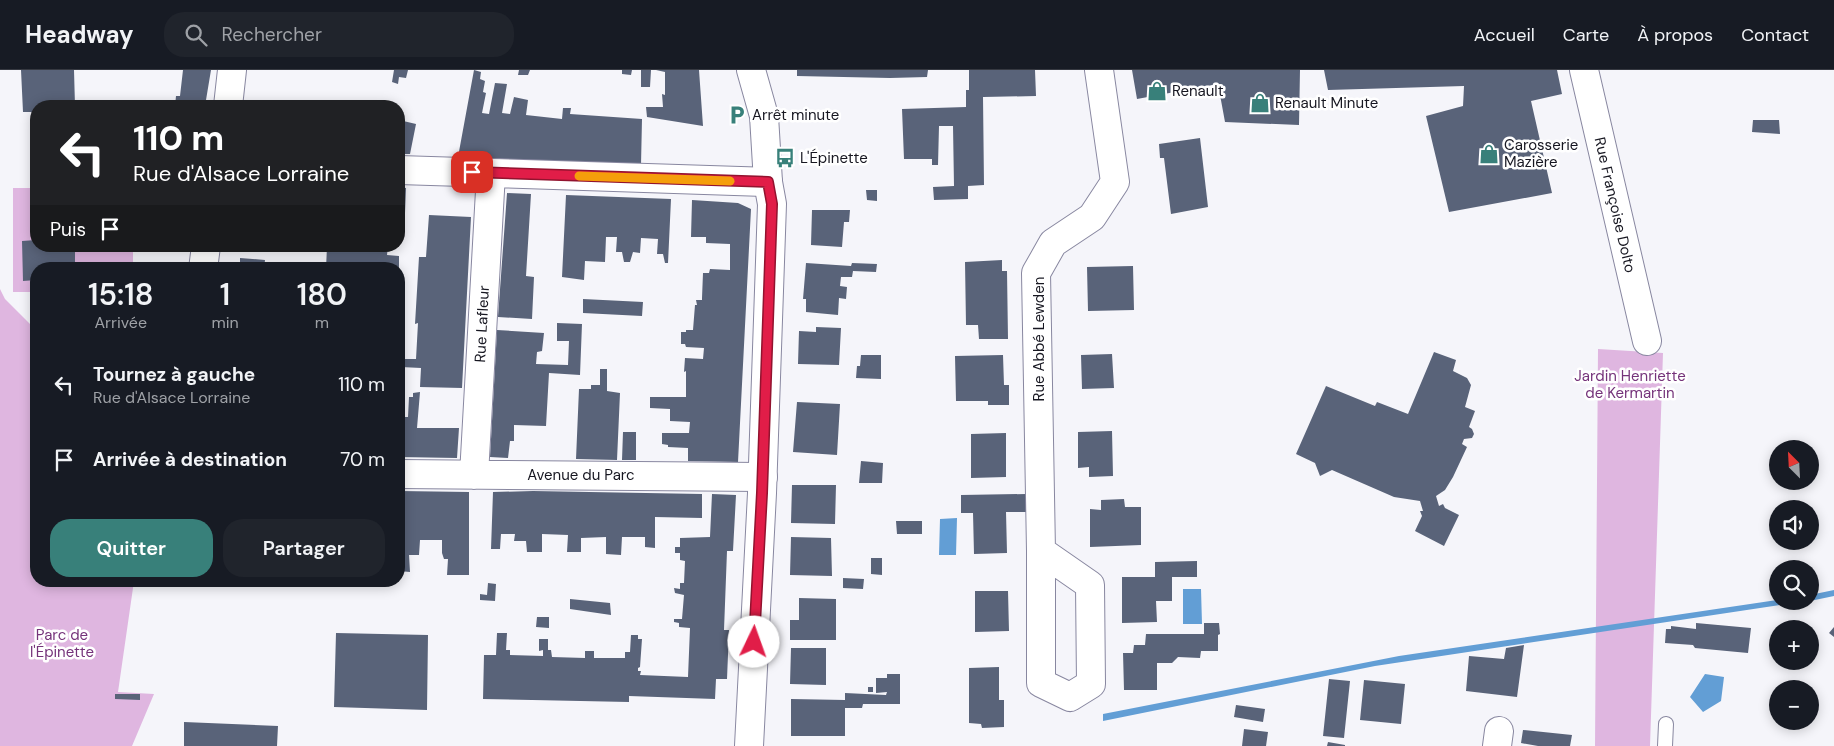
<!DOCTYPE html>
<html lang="fr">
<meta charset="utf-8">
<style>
:root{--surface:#171b24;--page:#20242c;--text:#f1f3f6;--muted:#9ea1a6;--line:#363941;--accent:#38807a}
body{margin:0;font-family:"DM Sans",sans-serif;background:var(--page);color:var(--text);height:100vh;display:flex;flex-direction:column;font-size:19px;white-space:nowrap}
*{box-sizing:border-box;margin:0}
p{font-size:16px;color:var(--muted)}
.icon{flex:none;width:28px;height:28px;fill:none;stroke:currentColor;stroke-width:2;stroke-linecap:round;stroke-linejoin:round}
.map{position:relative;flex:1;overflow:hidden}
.panel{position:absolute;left:30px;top:192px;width:375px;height:325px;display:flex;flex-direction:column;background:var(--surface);border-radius:20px;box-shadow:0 2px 12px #0003}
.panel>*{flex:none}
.guide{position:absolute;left:30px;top:30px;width:375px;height:152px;border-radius:20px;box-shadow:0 2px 12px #0003;background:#202124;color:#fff;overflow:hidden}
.needle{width:32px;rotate:336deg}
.buttons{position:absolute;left:1769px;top:370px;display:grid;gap:10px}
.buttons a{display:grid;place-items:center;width:50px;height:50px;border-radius:50%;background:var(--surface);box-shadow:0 2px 12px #0003;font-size:25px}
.pin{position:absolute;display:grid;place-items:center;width:42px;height:42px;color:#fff;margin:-21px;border-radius:10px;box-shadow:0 2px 8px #0006}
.me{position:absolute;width:55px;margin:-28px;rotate:3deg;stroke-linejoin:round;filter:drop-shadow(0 0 4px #0008)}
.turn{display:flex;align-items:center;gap:18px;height:105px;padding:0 20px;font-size:22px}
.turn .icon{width:65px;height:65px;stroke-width:2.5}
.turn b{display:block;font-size:35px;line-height:42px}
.then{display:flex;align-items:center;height:48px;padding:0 20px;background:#0003;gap:10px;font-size:19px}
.eta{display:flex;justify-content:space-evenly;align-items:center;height:85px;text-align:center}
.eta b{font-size:30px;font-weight:600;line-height:35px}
.action{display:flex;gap:10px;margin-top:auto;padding:10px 20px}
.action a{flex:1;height:58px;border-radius:20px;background:var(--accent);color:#fff;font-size:20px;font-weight:600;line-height:58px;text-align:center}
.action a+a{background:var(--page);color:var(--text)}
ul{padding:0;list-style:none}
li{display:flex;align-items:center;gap:15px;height:75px;padding:0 20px}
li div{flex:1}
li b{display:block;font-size:19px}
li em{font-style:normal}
header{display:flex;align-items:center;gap:30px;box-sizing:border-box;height:70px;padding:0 25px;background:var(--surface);border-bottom:1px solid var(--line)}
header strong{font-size:24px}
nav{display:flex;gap:28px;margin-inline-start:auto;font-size:18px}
.search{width:350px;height:45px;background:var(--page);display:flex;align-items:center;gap:12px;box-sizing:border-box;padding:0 18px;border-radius:20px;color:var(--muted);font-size:19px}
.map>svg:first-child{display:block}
</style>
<header>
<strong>Headway</strong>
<div class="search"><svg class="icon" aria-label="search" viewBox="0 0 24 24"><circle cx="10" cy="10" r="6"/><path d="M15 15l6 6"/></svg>Rechercher</div>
<nav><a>Accueil</a><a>Carte</a><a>À propos</a><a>Contact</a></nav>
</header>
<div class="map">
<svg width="1834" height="676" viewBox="0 0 1834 676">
<rect width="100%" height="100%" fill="#f5f5fa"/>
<!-- green -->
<path fill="#dfb6e0" d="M 13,118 L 36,118 L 36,176 L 133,176 L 133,199 L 36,199 L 36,222 L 13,222 Z
M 0,219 L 5,229 L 36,260 L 36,511 L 134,511 L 118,622 L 154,624 L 132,676 L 0,676 Z
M 1598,279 L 1663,283 L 1650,676 L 1595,676 Z"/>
<!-- water -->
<path fill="#629ed5" d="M 957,448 L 956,485 L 939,485 L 940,449 Z
M 1183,519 L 1201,519 L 1202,554 L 1183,554 Z
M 1834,520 L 1834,526 L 1810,531 L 1810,525 Z
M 1777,530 L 1778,531 L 1806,531 L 1375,596 L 1103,651 L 1103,644 L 1399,586 Z
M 1705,604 L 1724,607 L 1721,631 L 1703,642 L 1690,627 Z"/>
<!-- building -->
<path fill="#596379" d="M 21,0 L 74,0 L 75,36 L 36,36 L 36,42 L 23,42 Z
M 183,0 L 211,0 L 205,36 L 175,36 L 176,26 L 180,26 Z
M 394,0 L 408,0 L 406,8 L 399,7 L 398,14 L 392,12 Z
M 474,0 L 481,2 L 480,9 L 485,11 L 483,22 L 486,23 L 482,43 L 489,44 L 495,13 L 507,14 L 502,43 L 510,44 L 514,27 L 528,30 L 526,45 L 562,49 L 563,38 L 571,38 L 570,44 L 642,49 L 641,95 L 458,87 Z
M 519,0 L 530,0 L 528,5 L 518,5 Z
M 622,0 L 632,0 L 631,5 L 622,4 Z
M 641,0 L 651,0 L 650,17 L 641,17 Z
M 656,0 L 699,0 L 703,56 L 647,47 L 646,37 L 663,37 L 662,24 L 665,25 L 665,2 Z
M 797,0 L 928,0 L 927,7 L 890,8 L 797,6 Z
M 969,0 L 1035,0 L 1036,26 L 983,27 L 984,115 L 968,116 L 968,129 L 934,130 L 933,117 L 954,116 L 953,56 L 939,56 L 938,95 L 932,95 L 932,89 L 904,89 L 902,39 L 966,37 L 966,20 L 969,20 Z
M 1132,0 L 1300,0 L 1299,55 L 1225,52 L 1218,14 L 1137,29 Z
M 1324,0 L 1557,0 L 1562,24 L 1531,31 L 1552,123 L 1449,142 L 1426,46 L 1463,36 L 1464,16 L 1328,20 Z
M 399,50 L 416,54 L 410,84 L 399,84 Z
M 1753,50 L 1779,50 L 1780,64 L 1752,62 Z
M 1200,68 L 1208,137 L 1171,144 L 1164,88 L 1160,88 L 1159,74 Z
M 399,117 L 406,118 L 405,143 L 401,143 L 400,149 L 399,149 Z
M 866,120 L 877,120 L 877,131 L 867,130 Z
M 507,123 L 531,124 L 526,206 L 534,207 L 532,249 L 498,247 Z
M 566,125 L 671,129 L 668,193 L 665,193 L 663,184 L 657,184 L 658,169 L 641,168 L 640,183 L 633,182 L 630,192 L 624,192 L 622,182 L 616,182 L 617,167 L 606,167 L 605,192 L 585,191 L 584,210 L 562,207 Z
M 692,130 L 738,133 L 751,139 L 738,392 L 688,391 L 688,378 L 668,377 L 668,375 L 662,374 L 662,363 L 689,363 L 690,352 L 670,351 L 670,339 L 650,338 L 650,327 L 686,327 L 686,301 L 684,302 L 685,288 L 703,289 L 704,278 L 686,277 L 685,274 L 681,274 L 681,262 L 686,262 L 686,260 L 693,260 L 695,235 L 697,235 L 696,230 L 702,230 L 702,228 L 703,203 L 709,203 L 710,199 L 730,200 L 730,174 L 706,173 L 706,167 L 691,167 Z
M 812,140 L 850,140 L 849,152 L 844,152 L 842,177 L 811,175 Z
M 429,145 L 471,147 L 462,318 L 420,317 L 421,298 L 401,297 L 402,289 L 416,289 L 418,253 L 415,254 L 419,187 L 426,187 Z
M 36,170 L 36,176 L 75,176 L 75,199 L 36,199 L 36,210 L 23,211 L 22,171 Z
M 327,176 L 388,176 L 387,185 L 399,186 L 399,199 L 326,199 Z
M 240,188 L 265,190 L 264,199 L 232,199 L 233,194 L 240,195 Z
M 1002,190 L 1002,201 L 1007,201 L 1008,269 L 979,269 L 978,255 L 966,255 L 965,192 Z
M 806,193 L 851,196 L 852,193 L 877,194 L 876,202 L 853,201 L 852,207 L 841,207 L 840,216 L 847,217 L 846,229 L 839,228 L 838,245 L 806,242 L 806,229 L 803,229 Z
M 1133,196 L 1134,240 L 1088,241 L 1087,197 Z
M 583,229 L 643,232 L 642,246 L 583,243 Z
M 557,253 L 582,254 L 580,305 L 549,303 L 546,356 L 514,355 L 514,371 L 510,371 L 508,388 L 490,387 L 497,260 L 544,263 L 542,281 L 537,282 L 536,294 L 568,295 L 569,271 L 557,271 Z
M 816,257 L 841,258 L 839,295 L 798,294 L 799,261 L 816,262 Z
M 1434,282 L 1456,290 L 1453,301 L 1467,308 L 1471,315 L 1465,337 L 1475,341 L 1469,357 L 1472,359 L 1474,364 L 1472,368 L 1464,369 L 1462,374 L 1467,377 L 1453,407 L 1445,420 L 1436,426 L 1439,436 L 1443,434 L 1445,438 L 1459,445 L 1444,476 L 1415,461 L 1422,446 L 1420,441 L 1423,441 L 1420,431 L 1394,427 L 1332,400 L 1320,406 L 1315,393 L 1296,384 L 1326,316 L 1375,336 L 1377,332 L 1408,344 Z
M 1112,284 L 1114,318 L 1082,319 L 1081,285 Z
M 861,285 L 881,285 L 881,309 L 856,308 L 857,296 L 860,296 Z
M 1003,285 L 1004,315 L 1009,315 L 1009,335 L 988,335 L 988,331 L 956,331 L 955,286 Z
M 600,299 L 607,299 L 607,321 L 620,323 L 617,390 L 576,389 L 579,319 L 591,319 L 591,315 L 600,315 Z
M 420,322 L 417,358 L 459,358 L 457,388 L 399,387 L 399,347 L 408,347 L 409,327 L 413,327 L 413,323 Z
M 797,332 L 840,334 L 837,385 L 793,382 Z
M 1112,361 L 1113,406 L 1089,407 L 1089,397 L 1078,398 L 1078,362 Z
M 623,362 L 636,362 L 636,390 L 622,390 Z
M 1006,363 L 1006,407 L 971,408 L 971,364 Z
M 861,391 L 883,393 L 882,413 L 859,413 Z
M 792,415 L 836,415 L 835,454 L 791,453 Z
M 399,421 L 469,422 L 469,505 L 447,505 L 448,489 L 444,489 L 442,483 L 442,470 L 420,470 L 419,485 L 409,485 L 410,502 L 399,501 Z
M 533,421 L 702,424 L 702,448 L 655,447 L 655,478 L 645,477 L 645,467 L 622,467 L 621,485 L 606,484 L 606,467 L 581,468 L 581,482 L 567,482 L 568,465 L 542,464 L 542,482 L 527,482 L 526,471 L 514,471 L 515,464 L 501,464 L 500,479 L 491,479 L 493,422 Z
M 712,424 L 736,425 L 733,481 L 727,481 L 724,560 L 729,560 L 727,609 L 716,609 L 715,629 L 629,626 L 629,632 L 483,629 L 484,585 L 496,585 L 497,563 L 507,563 L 506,580 L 510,580 L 510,585 L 543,586 L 543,580 L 539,581 L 539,569 L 548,569 L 548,580 L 551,580 L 552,587 L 585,588 L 585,581 L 594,581 L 594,588 L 625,588 L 625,582 L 630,582 L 631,565 L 638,565 L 638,569 L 642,569 L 640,597 L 638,598 L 638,601 L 641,601 L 640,605 L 688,607 L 690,558 L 679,557 L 679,553 L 674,552 L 674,549 L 682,549 L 684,525 L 675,523 L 674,518 L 680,519 L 680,513 L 684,513 L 685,491 L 680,490 L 680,483 L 675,483 L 675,477 L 680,477 L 680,468 L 710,467 Z
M 1026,424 L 1026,442 L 1006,442 L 1007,483 L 974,484 L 973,443 L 961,443 L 961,425 Z
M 1124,429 L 1125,437 L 1141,437 L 1141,475 L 1090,477 L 1090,439 L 1101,440 L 1101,430 Z
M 896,451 L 922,451 L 922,464 L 897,464 Z
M 791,467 L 831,468 L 832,506 L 790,505 Z
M 871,488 L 882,488 L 882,505 L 871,504 Z
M 1197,491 L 1197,507 L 1172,507 L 1172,531 L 1156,531 L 1157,552 L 1122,553 L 1122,507 L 1155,507 L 1155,492 Z
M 843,508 L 864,509 L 863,519 L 843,518 Z
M 488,513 L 496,514 L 495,531 L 480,530 L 480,524 L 487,525 Z
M 975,521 L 1008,521 L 1009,561 L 975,562 Z
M 799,528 L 836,529 L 836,570 L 790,570 L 790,550 L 799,550 Z
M 570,529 L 610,533 L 611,545 L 570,539 Z
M 537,547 L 549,547 L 549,558 L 536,557 Z
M 1204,553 L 1219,553 L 1220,564 L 1218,565 L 1218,581 L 1201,581 L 1200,588 L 1178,587 L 1172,593 L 1157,593 L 1157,620 L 1124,620 L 1123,583 L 1133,583 L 1134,575 L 1145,575 L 1146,564 L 1204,564 Z
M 1696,553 L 1751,558 L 1748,583 L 1695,578 L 1693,575 L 1665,573 L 1666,559 L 1671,559 L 1671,556 L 1696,559 Z
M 1834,557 L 1834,567 L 1829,563 Z
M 336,563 L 428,565 L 427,640 L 334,637 Z
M 1524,575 L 1517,627 L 1466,621 L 1469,586 L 1504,589 L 1506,578 Z
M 791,578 L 826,578 L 826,615 L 790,614 Z
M 999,597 L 999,630 L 1004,630 L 1004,657 L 982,658 L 981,654 L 969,653 L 969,598 Z
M 887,604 L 900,604 L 900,634 L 863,634 L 862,638 L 845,638 L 845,666 L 791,666 L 791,629 L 845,630 L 845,623 L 886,625 L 887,622 L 876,623 L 876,608 L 887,608 Z
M 1329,609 L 1350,611 L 1344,668 L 1323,666 Z
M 1364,610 L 1405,614 L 1401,654 L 1360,650 Z
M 868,617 L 873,617 L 873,622 L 868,622 Z
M 115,624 L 140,624 L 140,630 L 115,629 Z
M 1236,635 L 1265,639 L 1263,652 L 1234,647 Z
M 184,652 L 278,656 L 277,676 L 184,676 Z
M 1244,659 L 1268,662 L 1266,676 L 1242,676 Z
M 1523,660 L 1572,665 L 1570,676 L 1538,676 L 1521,673 Z
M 1328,672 L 1345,675 L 1345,676 L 1327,676 Z"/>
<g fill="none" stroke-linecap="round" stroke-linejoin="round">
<defs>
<path id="service" d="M 1665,676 L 1666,654"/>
<path id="minor" d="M 1584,0 L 1647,271
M 228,36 L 232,0
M 399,100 L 768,112
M 203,199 L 206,176
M 399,404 L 763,407
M 474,405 L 491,103
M 1041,481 L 1090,515 L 1091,614 L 1070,627 L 1041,613 L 1041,481 L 1036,203 L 1053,173 L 1092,147 L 1115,112 L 1099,0
M 1497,676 L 1499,661"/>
<path id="tertiary" d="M 749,676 L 762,423 L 772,134 L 768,112 L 764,46 L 751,0"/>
</defs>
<!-- service casing -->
<use href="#service" stroke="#8887a0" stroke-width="16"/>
<!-- minor casing -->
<use href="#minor" stroke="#8887a0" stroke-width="30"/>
<!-- tertiary casing -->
<use href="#tertiary" stroke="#8887a0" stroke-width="30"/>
<!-- service -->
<use href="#service" stroke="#fff" stroke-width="14"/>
<!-- minor -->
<use href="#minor" stroke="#fff" stroke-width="28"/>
<!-- tertiary -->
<use href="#tertiary" stroke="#fff" stroke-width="28"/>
</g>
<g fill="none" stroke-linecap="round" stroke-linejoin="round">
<defs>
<path id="route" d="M 472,102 L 768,112 L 772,134 L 762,423 L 754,572"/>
</defs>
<!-- route casing -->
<use href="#route" stroke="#92132f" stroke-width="12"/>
<!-- route -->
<use href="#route" stroke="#e11d48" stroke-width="9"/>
<!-- slow -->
<path stroke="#f59e0b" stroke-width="9" d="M 579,106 L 730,111"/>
</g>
<!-- icons -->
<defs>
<symbol id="shop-bare" viewBox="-9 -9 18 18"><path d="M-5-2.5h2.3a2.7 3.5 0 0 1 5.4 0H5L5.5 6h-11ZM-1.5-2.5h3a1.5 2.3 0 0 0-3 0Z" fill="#38807a" stroke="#fff" stroke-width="2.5" paint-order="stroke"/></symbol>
<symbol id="parking-bare" viewBox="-9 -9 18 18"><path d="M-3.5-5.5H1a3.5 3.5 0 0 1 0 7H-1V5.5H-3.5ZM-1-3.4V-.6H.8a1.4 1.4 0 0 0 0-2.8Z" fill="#38807a" stroke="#fff" stroke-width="2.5" paint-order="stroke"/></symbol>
<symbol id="bus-bare" viewBox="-9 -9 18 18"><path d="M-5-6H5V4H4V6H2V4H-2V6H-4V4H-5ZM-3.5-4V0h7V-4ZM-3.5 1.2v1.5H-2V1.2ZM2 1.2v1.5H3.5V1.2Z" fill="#38807a" stroke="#fff" stroke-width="2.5" paint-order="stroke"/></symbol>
</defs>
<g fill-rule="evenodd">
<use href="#shop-bare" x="1143" y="7" width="28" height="28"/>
<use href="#shop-bare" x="1246" y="19" width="28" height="28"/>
<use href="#parking-bare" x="723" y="31" width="28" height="28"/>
<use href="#shop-bare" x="1475" y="70" width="28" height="28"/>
<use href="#bus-bare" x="771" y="74" width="28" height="28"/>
</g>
<g text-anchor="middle" stroke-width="5" stroke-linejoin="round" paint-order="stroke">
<!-- poi labels -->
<g font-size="15" fill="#171721" stroke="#fff" text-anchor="start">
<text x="1172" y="26">Renault</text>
<text x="1275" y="38">Renault Minute</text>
<text x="752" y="50">Arrêt minute</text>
<text x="1504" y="80">Carosserie<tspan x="1504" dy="17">Mazière</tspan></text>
<text x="800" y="93">L'Épinette</text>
</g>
<!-- street labels -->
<g font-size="15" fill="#171721" stroke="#fff">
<text transform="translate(1615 135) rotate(77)" y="5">Rue Françoise Dolto</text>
<text transform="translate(482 254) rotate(-87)" y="5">Rue Lafleur</text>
<text transform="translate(1039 269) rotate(-90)" y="5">Rue Abbé Lewden</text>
<text x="581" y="410">Avenue du Parc</text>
</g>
<!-- park labels -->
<g font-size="15" fill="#75337a" stroke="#fff">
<text x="1630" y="311">Jardin Henriette<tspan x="1630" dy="17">de Kermartin</tspan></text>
<text x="62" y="570">Parc de<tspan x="62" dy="17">l'Épinette</tspan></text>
</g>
</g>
</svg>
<div class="buttons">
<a><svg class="needle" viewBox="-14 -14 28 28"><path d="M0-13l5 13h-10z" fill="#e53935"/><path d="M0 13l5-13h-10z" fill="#9ea1a6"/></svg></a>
<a><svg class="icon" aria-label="sound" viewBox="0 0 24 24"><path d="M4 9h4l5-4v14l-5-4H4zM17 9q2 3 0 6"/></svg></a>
<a><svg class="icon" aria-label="search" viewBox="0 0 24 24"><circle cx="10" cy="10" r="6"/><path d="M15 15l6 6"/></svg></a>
<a>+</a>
<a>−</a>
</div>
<div class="pin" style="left:472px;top:102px;background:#d93025"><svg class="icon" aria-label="arrive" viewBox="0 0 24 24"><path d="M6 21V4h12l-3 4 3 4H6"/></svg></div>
<svg class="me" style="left:754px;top:572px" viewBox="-20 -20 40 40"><circle r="19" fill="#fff"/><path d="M0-13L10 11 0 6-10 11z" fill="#e11d48"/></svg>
<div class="guide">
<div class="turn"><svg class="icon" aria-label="left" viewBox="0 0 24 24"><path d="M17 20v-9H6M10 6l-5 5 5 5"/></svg><div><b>110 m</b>Rue d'Alsace Lorraine</div></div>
<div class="then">Puis<svg class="icon" aria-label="arrive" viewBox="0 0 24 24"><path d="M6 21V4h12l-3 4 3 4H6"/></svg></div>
</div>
<section class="panel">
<div class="eta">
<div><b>15:18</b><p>Arrivée</p></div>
<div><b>1</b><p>min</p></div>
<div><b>180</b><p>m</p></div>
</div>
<ul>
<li><svg class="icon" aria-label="left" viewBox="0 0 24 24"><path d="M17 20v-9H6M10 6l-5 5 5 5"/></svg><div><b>Tournez à gauche</b><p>Rue d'Alsace Lorraine</p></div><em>110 m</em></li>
<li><svg class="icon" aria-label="arrive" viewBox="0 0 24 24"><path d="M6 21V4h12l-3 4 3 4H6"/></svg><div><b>Arrivée à destination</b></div><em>70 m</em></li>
</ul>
<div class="action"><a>Quitter</a><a>Partager</a></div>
</section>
</div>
